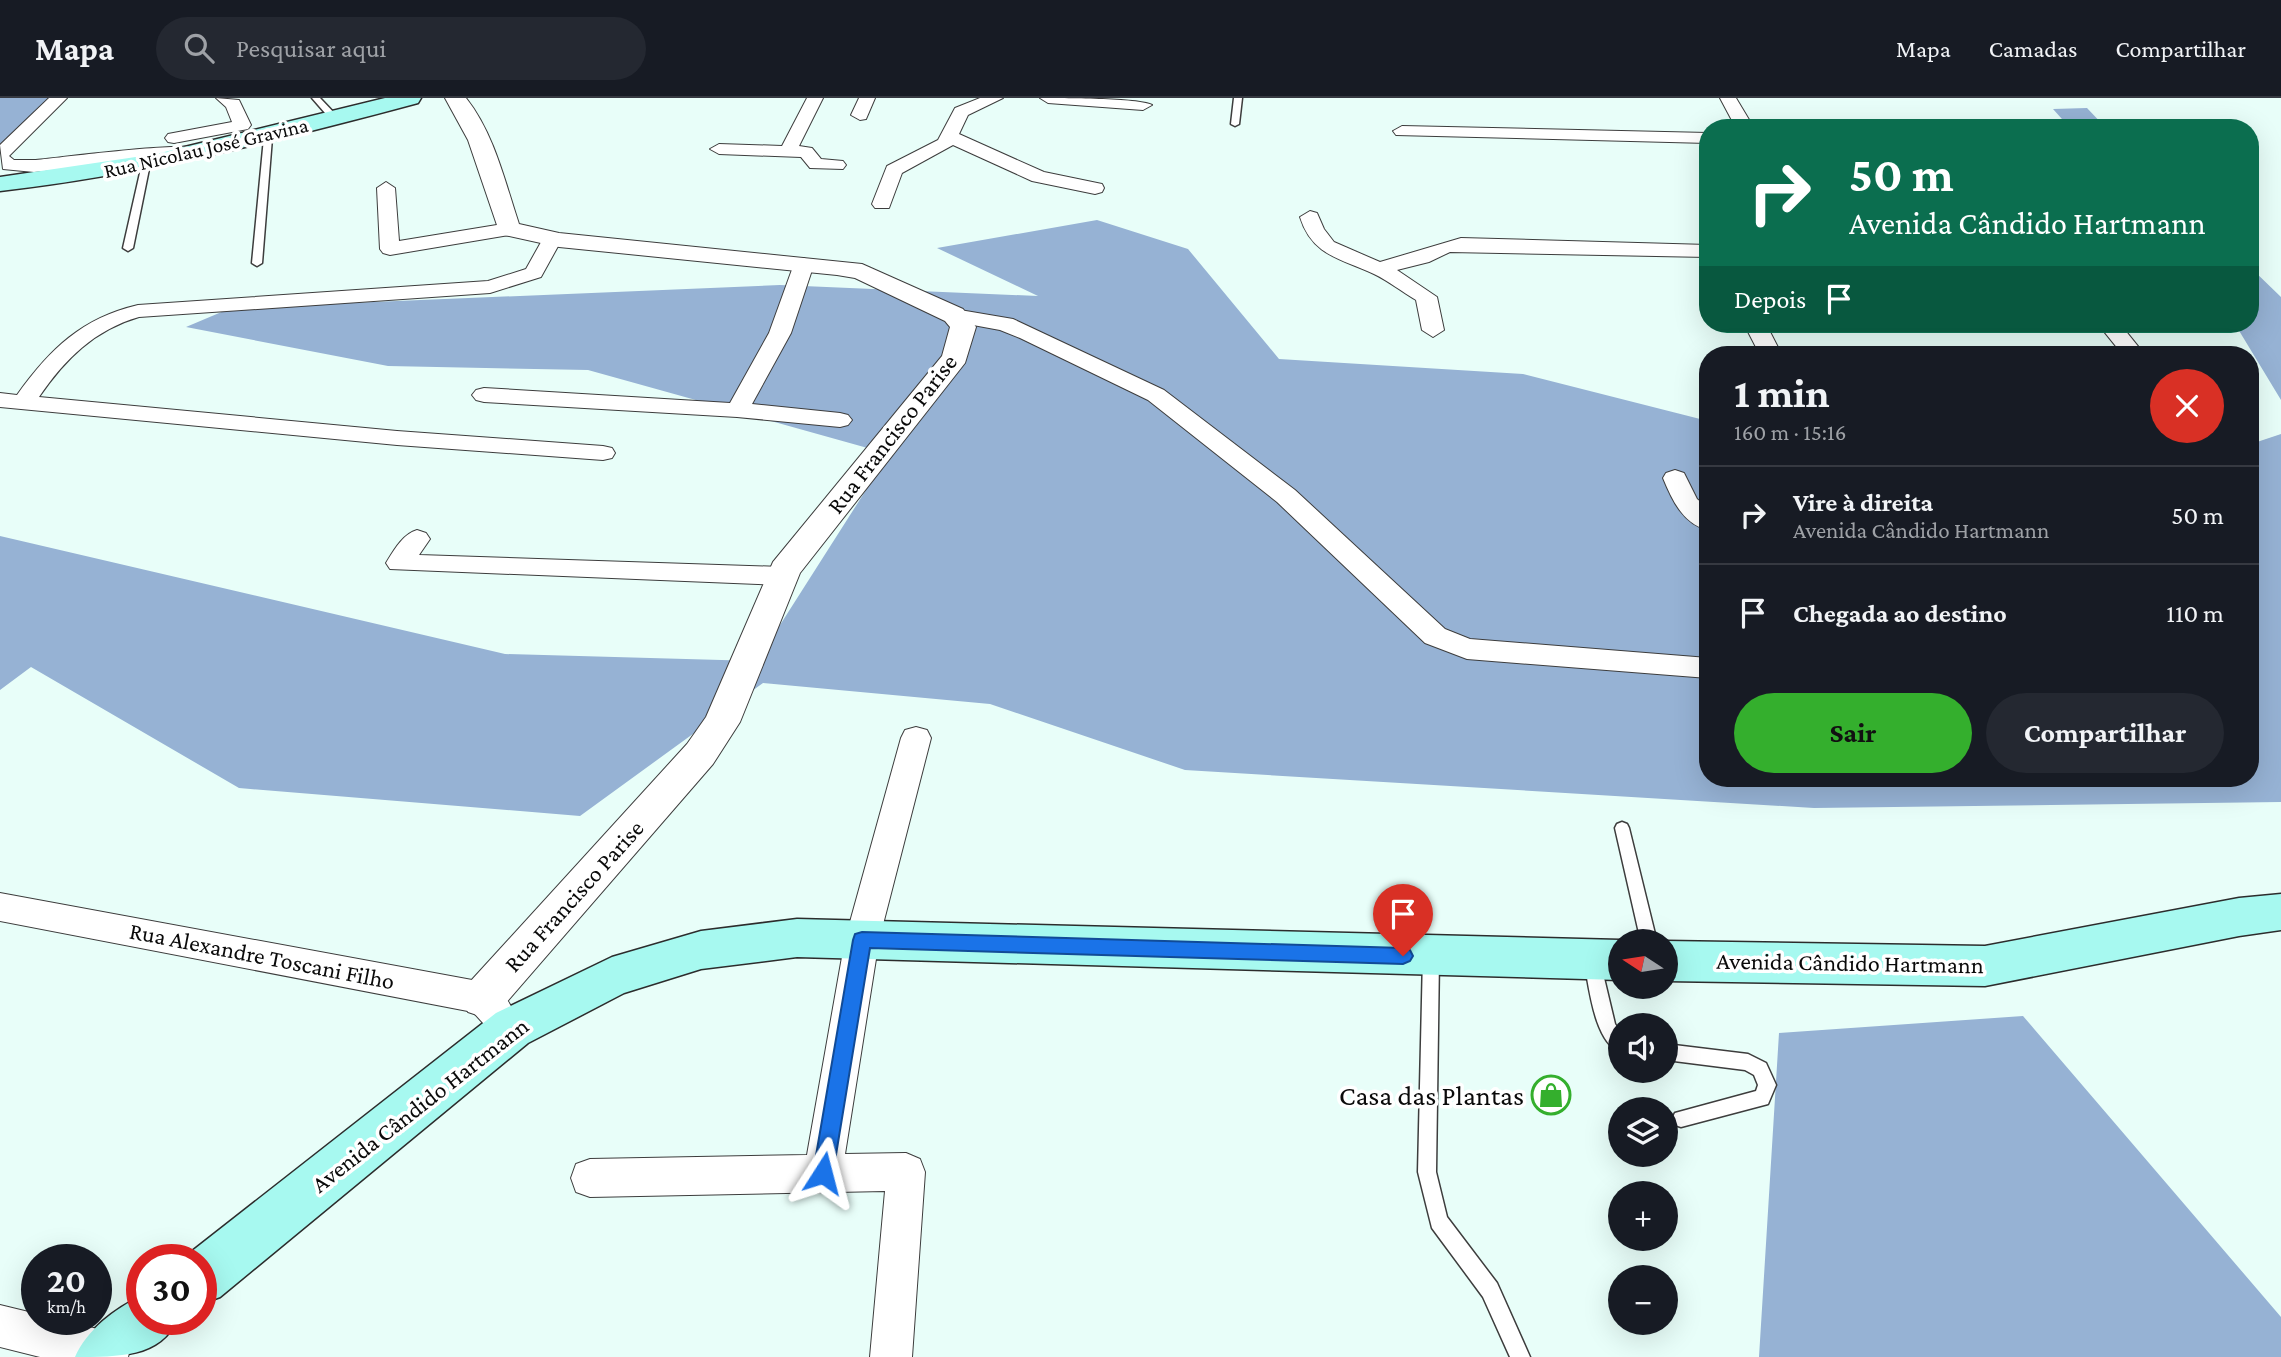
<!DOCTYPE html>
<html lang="pt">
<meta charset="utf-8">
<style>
:root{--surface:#171b24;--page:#242831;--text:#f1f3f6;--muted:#9ea1a6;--line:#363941;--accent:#34af2d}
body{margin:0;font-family:"Crimson Pro",serif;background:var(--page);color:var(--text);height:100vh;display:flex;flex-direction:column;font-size:26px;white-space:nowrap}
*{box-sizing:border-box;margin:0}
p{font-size:23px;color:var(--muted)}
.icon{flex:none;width:38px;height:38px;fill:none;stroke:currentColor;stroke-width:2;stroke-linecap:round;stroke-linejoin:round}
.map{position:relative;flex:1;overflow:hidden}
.details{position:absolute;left:1699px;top:248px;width:560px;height:441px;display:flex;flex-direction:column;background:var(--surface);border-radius:28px;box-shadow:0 7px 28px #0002}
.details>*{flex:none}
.hud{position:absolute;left:1699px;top:21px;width:560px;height:214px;border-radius:28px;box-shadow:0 7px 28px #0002;background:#0b6e4f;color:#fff;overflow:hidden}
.needle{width:46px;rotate:282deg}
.tools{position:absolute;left:1608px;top:831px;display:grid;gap:14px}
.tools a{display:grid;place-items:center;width:70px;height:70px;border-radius:50%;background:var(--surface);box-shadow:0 7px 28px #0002;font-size:35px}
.speed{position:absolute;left:21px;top:1146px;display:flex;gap:14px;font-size:35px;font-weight:700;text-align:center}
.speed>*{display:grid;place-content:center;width:91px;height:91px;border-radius:50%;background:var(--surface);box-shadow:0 7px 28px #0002;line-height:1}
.speed small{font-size:18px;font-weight:400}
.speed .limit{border:10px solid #d22;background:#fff;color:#111}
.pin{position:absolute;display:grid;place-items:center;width:60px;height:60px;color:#fff;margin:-72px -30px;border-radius:50% 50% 50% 0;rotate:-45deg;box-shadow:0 0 7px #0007}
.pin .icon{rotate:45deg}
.me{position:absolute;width:77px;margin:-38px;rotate:9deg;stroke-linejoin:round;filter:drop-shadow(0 0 5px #0008)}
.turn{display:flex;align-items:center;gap:24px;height:147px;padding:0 35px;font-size:32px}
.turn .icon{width:91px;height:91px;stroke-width:2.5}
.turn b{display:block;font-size:49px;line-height:60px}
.then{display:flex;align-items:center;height:66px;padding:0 35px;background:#0003;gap:14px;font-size:26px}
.round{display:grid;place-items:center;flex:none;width:74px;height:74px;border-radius:37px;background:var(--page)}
.summary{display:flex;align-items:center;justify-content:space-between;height:119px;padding:0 35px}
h1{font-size:42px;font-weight:700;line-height:52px}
.cta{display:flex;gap:14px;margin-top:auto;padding:14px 35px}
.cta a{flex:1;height:80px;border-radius:42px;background:var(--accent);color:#111;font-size:28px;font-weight:700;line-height:80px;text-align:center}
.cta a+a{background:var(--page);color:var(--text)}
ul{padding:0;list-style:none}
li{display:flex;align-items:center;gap:21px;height:98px;padding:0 35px;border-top:2px solid var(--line)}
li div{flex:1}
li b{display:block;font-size:26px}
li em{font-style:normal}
header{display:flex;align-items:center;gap:42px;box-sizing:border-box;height:98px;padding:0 35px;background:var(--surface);border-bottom:2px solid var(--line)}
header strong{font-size:33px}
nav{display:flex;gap:38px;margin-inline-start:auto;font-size:24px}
.search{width:490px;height:63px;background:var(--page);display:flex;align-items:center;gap:18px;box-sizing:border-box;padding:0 24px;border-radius:38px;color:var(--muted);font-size:26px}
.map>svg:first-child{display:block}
</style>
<header>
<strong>Mapa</strong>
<div class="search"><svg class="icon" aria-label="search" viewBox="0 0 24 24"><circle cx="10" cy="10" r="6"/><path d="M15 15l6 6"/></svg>Pesquisar aqui</div>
<nav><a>Mapa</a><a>Camadas</a><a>Compartilhar</a></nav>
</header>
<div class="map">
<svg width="2281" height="1259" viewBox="0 0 2281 1259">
<rect width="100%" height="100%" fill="#e8fef9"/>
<!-- forest -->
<path fill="#96b2d4" d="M 0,0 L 52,0 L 0,46 Z
M 2087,10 L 2106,30 L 2070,30 L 2053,11 Z
M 1097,122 L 1188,151 L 1279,261 L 1523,276 L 1708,323 L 1708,681 L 2250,681 L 2251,346 L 2281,336 L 2281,704 L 1814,710 L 1185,672 L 990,606 L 763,585 L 580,718 L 239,690 L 31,569 L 0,592 L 0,438 L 505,556 L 757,563 L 889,356 L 588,272 L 388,268 L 186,229 L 231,210 L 780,187 L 1038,198 L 937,150 Z
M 2251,170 L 2281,199 L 2281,302 L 2235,226 L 2250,226 Z
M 2023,918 L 2281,1219 L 2281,1259 L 1759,1259 L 1779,935 Z"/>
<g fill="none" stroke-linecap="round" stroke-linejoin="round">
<defs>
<path id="service" d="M 312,0 L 320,0 L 338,19 L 338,23 L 332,23 Z
M 1234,0 L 1242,0 L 1239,26 L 1235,28 L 1231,26 Z
M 268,37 L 272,40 L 262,165 L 257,168 L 252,165 L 264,40 Z
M 146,63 L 150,66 L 133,150 L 128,153 L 123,150 L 142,66 Z
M 1622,724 L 1627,726 L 1629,730 L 1657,844 L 1641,844 L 1615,730 L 1617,726 Z
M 1431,852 L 1437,854 L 1439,859 L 1436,1074 L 1447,1119 L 1497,1185 L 1530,1259 L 1510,1259 L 1483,1199 L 1432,1130 L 1418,1074 L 1423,859 L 1425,854 Z
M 1592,856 L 1598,858 L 1600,863 L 1615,926 L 1620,933 L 1620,954 C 1594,944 1589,887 1584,863 L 1586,858 Z
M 1666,946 L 1748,956 L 1766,965 L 1776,987 L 1768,1006 L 1681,1029 L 1675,1027 L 1672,1021 L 1675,1015 L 1756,993 L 1758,987 L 1754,977 L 1745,972 L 1666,962 Z"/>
<path id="minor" d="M 49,0 L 67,0 L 9,58 L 14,62 L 34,62 C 60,60 202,40 213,53 L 204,58 L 34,74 L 3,71 L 0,47 Z
M 216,0 L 239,2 L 251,27 L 248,31 L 174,45 L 168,44 L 165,40 L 168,36 L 232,24 L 226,9 Z
M 807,0 L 823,0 L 799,48 L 812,50 L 821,61 L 843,63 L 846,67 L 843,71 L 810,70 L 801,59 L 719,56 L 710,51 L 719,46 L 782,48 Z
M 859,0 L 875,0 L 866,21 L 860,22 L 851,17 Z
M 980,0 L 1003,0 L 968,17 L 959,36 L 1044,74 L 1102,86 L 1104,90 L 1102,94 L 1095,96 L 1032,83 L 953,47 L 902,75 L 889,110 L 875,110 L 872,106 L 887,68 L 938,42 L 955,10 Z
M 1040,0 C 1061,0 1139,0 1152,7 L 1143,12 L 1048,5 Z
M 1720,0 L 1736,0 L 1754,30 L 1736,30 Z
M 1402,28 L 1708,35 L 1708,45 L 1396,37 L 1393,33 Z
M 386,84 L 395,90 L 399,143 L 509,125 L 519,131 L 509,137 L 390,157 L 383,155 L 380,151 L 377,90 Z
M 1310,113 L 1317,115 L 1324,131 L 1334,144 L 1380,164 L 1461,140 L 1708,147 L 1708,159 L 1450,154 L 1429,164 L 1397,172 L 1437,199 L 1444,232 L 1433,239 L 1422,232 L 1416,202 C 1402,194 1389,183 1374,176 C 1342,161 1312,158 1300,119 Z
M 552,135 L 562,141 L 541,179 L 490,195 L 139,219 C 94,232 65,261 39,299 L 397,333 L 603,348 L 612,350 L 615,355 L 612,360 L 603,362 L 397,347 L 0,309 L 0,295 L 17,297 C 50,251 82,220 138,207 L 488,183 L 526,171 L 545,137 Z
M 804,160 L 814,166 L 791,235 L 752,306 L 840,315 L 848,317 L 852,322 L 848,327 L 840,329 L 737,319 L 484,304 L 476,302 L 472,297 L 476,292 L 484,290 L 730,305 L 769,235 L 794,166 Z
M 954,211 L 1013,221 L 1164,292 L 1295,392 L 1445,531 L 1470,541 L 1708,560 L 1708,580 L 1467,561 L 1425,545 L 1277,404 L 1148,302 L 1020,240 L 1000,232 L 946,222 L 943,217 L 946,212 Z
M 1744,226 L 1766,226 L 1782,257 L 1760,257 Z
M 2098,226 L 2120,226 L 2145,257 L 2123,257 Z
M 1675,372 L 1684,375 L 1697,401 L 1708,410 L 1708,432 C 1683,426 1672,402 1663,380 L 1666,375 Z
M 417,432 L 426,435 L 430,441 L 419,457 L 781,469 L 790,472 L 794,478 L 790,484 L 781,487 L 390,471 L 386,465 C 394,452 403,436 417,432 Z
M 916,629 L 927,632 L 931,640 L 879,842 L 845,1056 L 906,1055 L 920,1061 L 925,1074 L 912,1259 L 870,1259 L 885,1093 L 590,1099 L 576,1094 L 571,1080 L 576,1066 L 590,1061 L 807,1057 L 845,842 L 901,640 L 905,632 Z
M 0,795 L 483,884 C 499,890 507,899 514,914 L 509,925 L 496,930 L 483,925 L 473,914 L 0,823 Z
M 0,1207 L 37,1216 L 37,1222 C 66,1222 96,1229 123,1240 L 129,1255 L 128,1259 L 40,1259 L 0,1249 Z"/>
<path id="tertiary" d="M 445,0 L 466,0 C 494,35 505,84 519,126 L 559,135 L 862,166 L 963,211 L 976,229 L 965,265 L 800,475 L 740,624 L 713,666 L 498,914 L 483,919 L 468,914 L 461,900 L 468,886 L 687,646 L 706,619 L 773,464 L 942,258 L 950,229 L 945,223 L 855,180 L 837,177 L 559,149 L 500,136 L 468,42 Z"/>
<path id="secondary" d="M 385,0 L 421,0 L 418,5 C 280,42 142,77 0,93 L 0,79 L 156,56 Z
M 2281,796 L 2281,832 L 2239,838 L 1985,888 L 1666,883 L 1666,843 L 1985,848 L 2239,800 Z
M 797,821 L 1620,842 L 1623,844 L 1620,882 L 797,859 L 701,871 L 624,895 L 528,945 L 220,1199 L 201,1206 L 201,1162 L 182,1161 L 496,915 L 612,859 L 701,833 Z
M 142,1198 L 142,1222 L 177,1222 C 160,1259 119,1259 75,1259 C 86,1233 115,1210 142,1198 Z"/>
</defs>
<!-- service casing -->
<use href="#service" stroke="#3d3d3d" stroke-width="3"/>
<!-- minor casing -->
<use href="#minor" stroke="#3d3d3d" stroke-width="2"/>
<!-- tertiary casing -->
<use href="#tertiary" stroke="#3d3d3d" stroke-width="2"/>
<!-- secondary casing -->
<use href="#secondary" stroke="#2c2c2c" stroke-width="3"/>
<!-- service -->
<use href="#service" fill="#fff" fill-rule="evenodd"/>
<!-- minor -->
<use href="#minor" fill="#fff" fill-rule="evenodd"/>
<!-- tertiary -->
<use href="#tertiary" fill="#fff" fill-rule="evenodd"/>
<!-- secondary -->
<use href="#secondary" fill="#a7f9f0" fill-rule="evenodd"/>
</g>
<!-- route -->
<path fill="#1a73e8" stroke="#114b97" stroke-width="2" d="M 862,834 L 1403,850 L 1410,852 L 1413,858 L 1410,863 L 1403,866 L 870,850 L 833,1075 L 830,1083 L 823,1086 L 816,1083 L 813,1075 L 853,842 L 855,836 Z"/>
<!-- icons -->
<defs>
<symbol id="shop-ring" viewBox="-11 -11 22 22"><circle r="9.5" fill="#fff" stroke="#34af2d" stroke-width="1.5"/><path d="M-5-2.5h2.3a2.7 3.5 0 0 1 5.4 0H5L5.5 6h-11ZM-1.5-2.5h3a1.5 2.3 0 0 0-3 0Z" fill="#34af2d"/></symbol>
</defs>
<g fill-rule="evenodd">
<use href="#shop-ring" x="1529" y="975" width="44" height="44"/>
</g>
<g text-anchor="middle" stroke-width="7" stroke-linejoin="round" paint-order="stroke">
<!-- far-street labels -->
<g font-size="21" fill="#0a0a0a" stroke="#fff">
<text transform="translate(206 50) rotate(-13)" y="7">Rua Nicolau José Gravina</text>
</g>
<!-- street labels -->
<g font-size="24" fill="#0a0a0a" stroke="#fff">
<text transform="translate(892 336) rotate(-52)" y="8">Rua Francisco Parise</text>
<text transform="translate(574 798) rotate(-48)" y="8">Rua Francisco Parise</text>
<text transform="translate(262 858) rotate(11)" y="8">Rua Alexandre Toscani Filho</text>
<text transform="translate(1850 865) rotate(1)" y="8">Avenida Cândido Hartmann</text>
<text transform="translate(420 1007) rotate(-38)" y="8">Avenida Cândido Hartmann</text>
</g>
<!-- near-poi labels -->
<g font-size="28" fill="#0a0a0a" stroke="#fff" text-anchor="end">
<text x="1524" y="1007">Casa das Plantas</text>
</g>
</g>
</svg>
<div class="tools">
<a><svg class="needle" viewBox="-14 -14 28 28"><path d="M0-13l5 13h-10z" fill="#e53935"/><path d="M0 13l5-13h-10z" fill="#9ea1a6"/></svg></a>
<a><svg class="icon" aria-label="sound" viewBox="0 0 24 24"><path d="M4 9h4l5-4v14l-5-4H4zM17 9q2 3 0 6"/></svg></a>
<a><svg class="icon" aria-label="layers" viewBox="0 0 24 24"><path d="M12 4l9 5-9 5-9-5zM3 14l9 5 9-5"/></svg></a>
<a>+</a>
<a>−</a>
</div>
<div class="speed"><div>20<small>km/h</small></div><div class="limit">30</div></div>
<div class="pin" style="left:1403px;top:858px;background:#d93025"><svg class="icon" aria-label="arrive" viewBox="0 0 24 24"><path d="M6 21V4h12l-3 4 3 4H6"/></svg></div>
<svg class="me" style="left:823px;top:1075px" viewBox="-20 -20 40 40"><path d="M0-17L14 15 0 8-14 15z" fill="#1a73e8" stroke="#fff" stroke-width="4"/></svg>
<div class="hud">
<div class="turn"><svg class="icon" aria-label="right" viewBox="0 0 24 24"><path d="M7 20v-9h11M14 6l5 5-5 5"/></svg><div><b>50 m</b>Avenida Cândido Hartmann</div></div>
<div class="then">Depois<svg class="icon" aria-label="arrive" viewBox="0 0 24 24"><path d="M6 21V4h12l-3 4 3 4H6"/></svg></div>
</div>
<section class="details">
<div class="summary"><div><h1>1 min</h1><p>160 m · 15:16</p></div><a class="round" style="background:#d93025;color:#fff"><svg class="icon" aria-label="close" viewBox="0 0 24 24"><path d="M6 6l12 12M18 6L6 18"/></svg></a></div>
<ul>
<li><svg class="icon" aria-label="right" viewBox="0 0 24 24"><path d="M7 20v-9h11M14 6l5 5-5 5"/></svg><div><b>Vire à direita</b><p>Avenida Cândido Hartmann</p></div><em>50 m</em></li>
<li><svg class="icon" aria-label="arrive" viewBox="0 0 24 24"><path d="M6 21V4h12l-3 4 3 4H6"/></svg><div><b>Chegada ao destino</b></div><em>110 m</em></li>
</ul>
<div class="cta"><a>Sair</a><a>Compartilhar</a></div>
</section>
</div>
